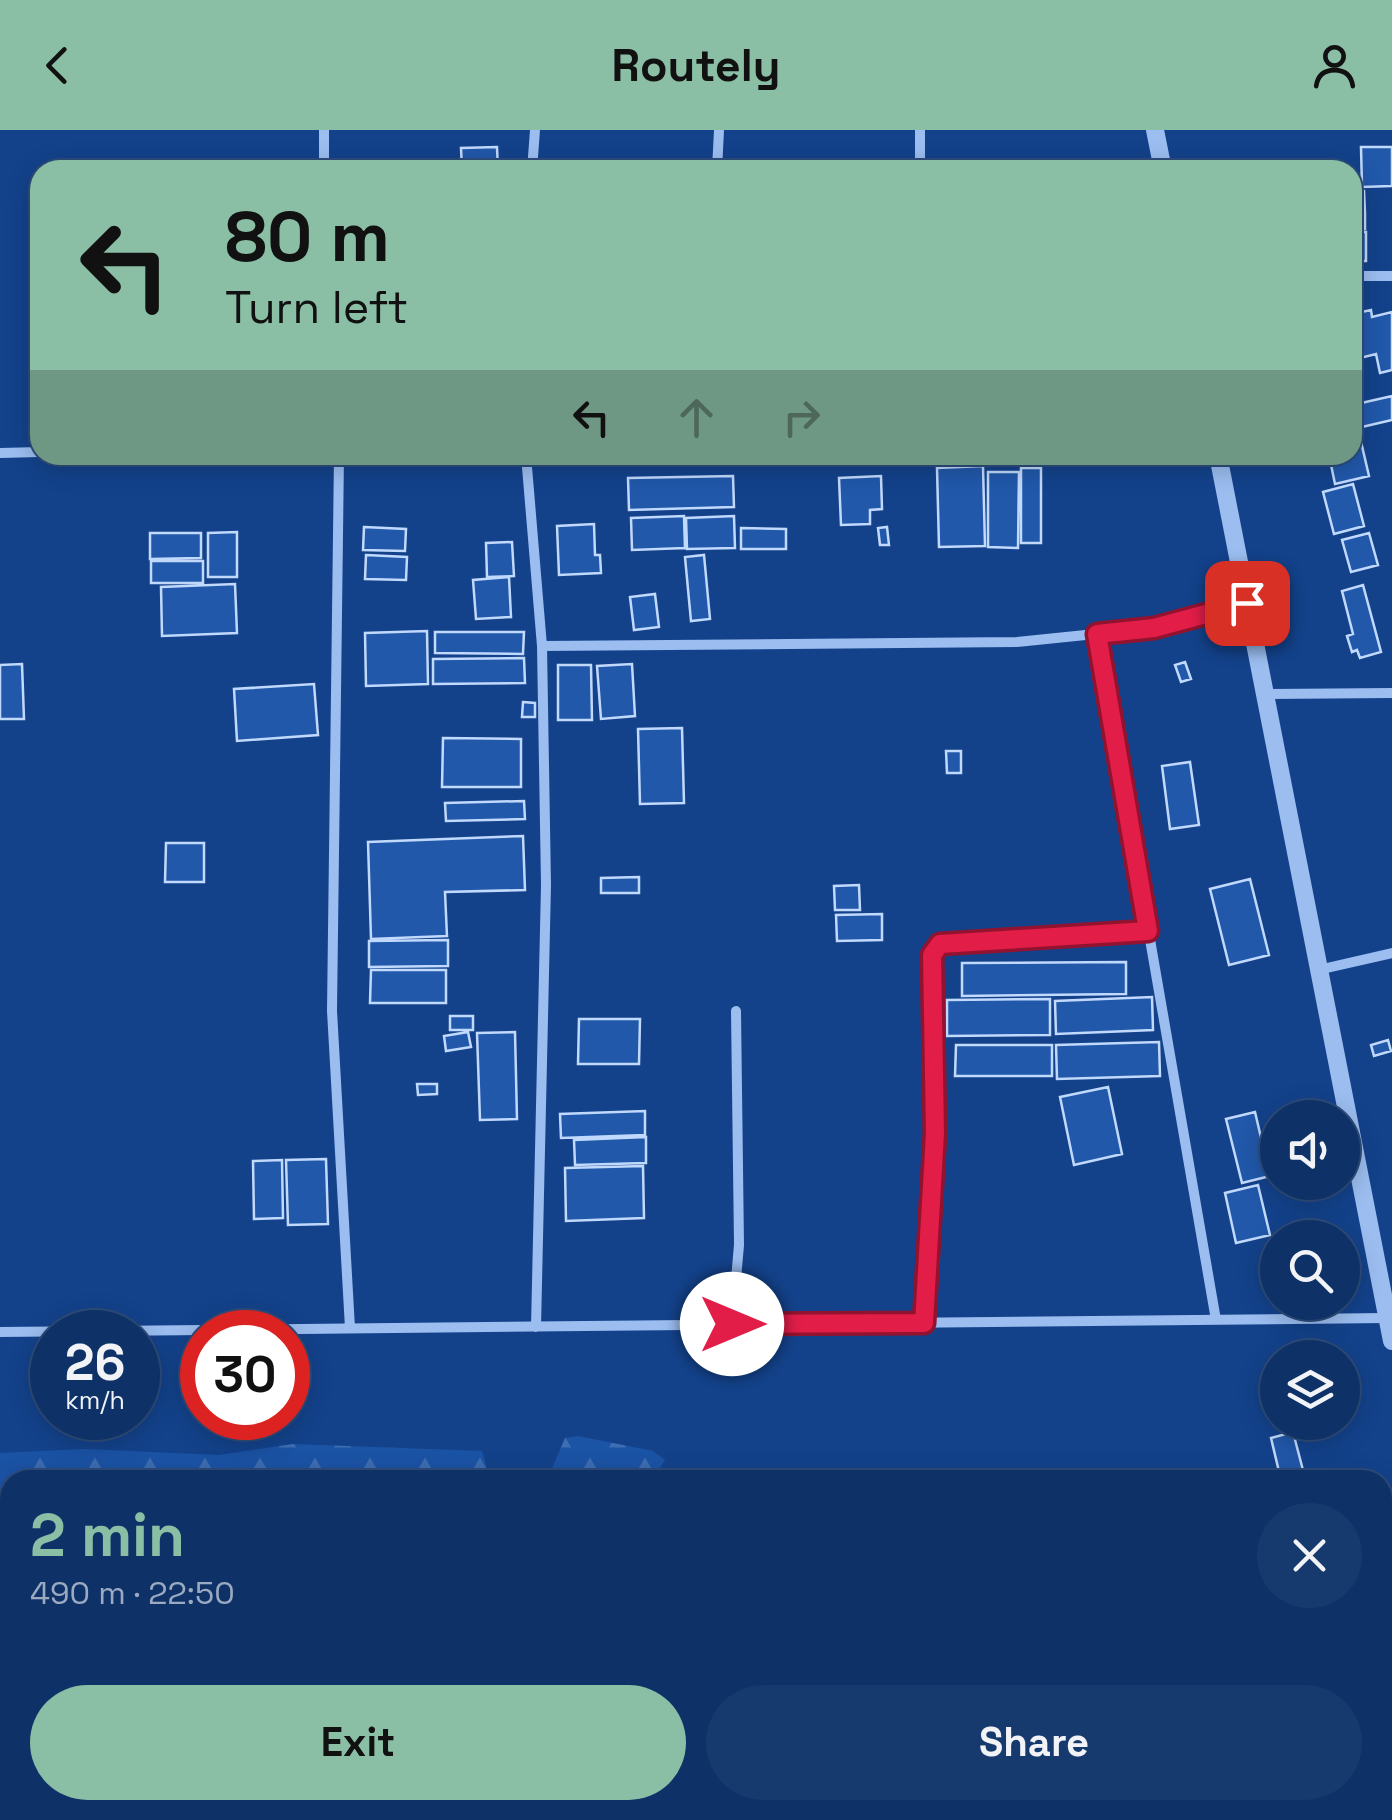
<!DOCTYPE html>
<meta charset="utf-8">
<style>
:root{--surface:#0e3268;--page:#173a6e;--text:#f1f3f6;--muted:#9baac0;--line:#2e4d7c;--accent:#8abfa5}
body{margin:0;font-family:"Space Grotesk",sans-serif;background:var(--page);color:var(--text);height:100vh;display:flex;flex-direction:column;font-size:38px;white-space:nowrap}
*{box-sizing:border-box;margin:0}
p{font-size:32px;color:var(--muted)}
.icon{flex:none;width:55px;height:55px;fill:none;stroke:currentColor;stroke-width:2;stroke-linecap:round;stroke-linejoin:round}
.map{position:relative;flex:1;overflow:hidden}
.panel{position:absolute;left:0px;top:1340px;width:1392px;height:350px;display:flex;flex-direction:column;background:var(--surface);border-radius:30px 30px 0 0;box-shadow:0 5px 25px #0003,0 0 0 2px var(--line)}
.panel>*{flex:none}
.top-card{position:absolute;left:30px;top:30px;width:1332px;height:305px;border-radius:30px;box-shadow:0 5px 25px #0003,0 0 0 2px var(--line);background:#8abfa5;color:#111;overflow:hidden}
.buttons{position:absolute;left:1260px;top:970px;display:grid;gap:20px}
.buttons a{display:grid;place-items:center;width:100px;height:100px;border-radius:50%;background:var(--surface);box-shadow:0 5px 25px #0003,0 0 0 2px var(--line);font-size:50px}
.speed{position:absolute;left:30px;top:1180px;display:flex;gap:20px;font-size:50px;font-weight:700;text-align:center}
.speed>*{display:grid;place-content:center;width:130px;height:130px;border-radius:50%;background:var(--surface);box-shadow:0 5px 25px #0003,0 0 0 2px var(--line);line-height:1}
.speed small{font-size:25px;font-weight:400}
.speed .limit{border:15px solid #d22;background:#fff;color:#111}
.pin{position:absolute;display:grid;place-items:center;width:85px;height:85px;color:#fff;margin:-42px;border-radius:20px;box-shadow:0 5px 15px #0006}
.me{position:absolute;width:110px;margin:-55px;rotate:90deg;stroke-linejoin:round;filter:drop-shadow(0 0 8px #0008)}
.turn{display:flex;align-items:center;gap:35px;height:210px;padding:0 30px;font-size:45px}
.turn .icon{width:130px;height:130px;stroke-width:2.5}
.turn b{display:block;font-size:70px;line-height:85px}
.lanes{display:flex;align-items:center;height:95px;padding:0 30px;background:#0003;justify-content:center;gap:50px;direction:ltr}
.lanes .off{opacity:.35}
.round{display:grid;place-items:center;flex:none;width:105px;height:105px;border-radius:52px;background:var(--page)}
.head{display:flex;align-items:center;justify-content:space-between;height:170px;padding:0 30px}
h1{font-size:60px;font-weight:700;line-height:75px;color:var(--accent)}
.action{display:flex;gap:20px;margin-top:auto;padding:20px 30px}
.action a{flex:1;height:115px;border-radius:60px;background:var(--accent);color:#111;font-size:40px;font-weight:700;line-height:115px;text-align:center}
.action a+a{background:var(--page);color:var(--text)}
header{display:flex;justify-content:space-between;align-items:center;height:130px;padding:0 30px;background:var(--accent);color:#111;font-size:45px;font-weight:700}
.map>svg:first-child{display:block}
</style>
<header><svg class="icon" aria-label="back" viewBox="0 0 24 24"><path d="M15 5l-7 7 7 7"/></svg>Routely<svg class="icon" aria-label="person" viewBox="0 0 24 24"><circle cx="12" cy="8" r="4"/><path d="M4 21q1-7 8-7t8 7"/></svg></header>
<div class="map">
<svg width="1392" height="1690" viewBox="0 0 1392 1690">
<defs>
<pattern id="forest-firs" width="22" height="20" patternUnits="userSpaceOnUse" patternTransform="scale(2.5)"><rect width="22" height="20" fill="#1b53a5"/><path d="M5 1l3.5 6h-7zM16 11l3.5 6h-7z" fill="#3d6db2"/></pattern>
</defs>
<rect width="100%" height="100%" fill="#13428b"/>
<!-- forest -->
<path fill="url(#forest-firs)" d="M 578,1306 L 653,1321 L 665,1330 L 652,1350 L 547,1350 L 565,1308 Z
M 293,1314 L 482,1321 L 490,1350 L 10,1350 L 10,1383 L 0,1376 L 0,1323 L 84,1319 L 219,1325 Z
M 10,1479 L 10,1680 L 484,1680 L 478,1690 L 0,1690 L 0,1487 Z"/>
<!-- building -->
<path fill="#2158aa" stroke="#c1d9fc" stroke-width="2.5" d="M 497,17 L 498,40 L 462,40 L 461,18 Z
M 1361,17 L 1392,17 L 1392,56 L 1362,57 Z
M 1352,61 L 1364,61 L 1365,83 L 1352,83 Z
M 1352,85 L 1365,85 L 1365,99 L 1352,100 Z
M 1352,102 L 1366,102 L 1366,131 L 1352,131 Z
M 1371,180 L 1372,187 L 1392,182 L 1392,240 L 1380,243 L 1376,224 L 1352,230 L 1352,184 Z
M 1392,266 L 1392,290 L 1362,297 L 1357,274 Z
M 1352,273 L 1369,346 L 1335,354 L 1329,325 L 1352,325 Z
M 983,336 L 985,416 L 939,417 L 937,338 Z
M 1021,338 L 1041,338 L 1041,413 L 1021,413 Z
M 988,342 L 1019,342 L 1018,418 L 988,417 Z
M 733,346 L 734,377 L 629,380 L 628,348 Z
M 881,346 L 882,379 L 870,380 L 870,394 L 841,395 L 839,348 Z
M 1353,354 L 1364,396 L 1334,404 L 1323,362 Z
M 684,386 L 685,418 L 632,420 L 631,388 Z
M 734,386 L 735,418 L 687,419 L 686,388 Z
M 594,394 L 595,425 L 600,425 L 601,443 L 559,445 L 557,396 Z
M 364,397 L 406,399 L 405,421 L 363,420 Z
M 887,397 L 889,415 L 880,415 L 878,398 Z
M 741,398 L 786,399 L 786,419 L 741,419 Z
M 237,402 L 237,447 L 208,447 L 208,403 Z
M 150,403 L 201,403 L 201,428 L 150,429 Z
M 1369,403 L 1378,435 L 1351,442 L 1342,410 Z
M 512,412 L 514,446 L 487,447 L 486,413 Z
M 366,425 L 407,427 L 406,450 L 365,449 Z
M 704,425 L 710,489 L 691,491 L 685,427 Z
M 151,431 L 203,431 L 203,453 L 151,453 Z
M 509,447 L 511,487 L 476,489 L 473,450 Z
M 235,454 L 237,503 L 162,506 L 161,457 Z
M 1363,455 L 1381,522 L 1360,528 L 1357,520 L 1352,522 L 1347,506 L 1353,504 L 1342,461 Z
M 655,464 L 659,497 L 634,500 L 630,467 Z
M 427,501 L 428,554 L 366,556 L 365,503 Z
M 435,502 L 524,502 L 523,524 L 435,523 Z
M 524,528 L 525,553 L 433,554 L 433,529 Z
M 1185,532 L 1191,549 L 1181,552 L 1175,535 Z
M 22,534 L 24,589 L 0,589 L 0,535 Z
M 632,534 L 635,586 L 601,589 L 597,536 Z
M 558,535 L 591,535 L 592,590 L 558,590 Z
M 314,554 L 318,605 L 237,611 L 234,559 Z
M 523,572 L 535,573 L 535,587 L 522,587 Z
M 682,598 L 684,673 L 640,674 L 638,599 Z
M 443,608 L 521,609 L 521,657 L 442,657 Z
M 946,621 L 961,621 L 961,643 L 947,643 Z
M 1190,632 L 1199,695 L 1170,699 L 1162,636 Z
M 524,671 L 525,689 L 446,691 L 445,673 Z
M 523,706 L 525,760 L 445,762 L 447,806 L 371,809 L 368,712 Z
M 166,713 L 204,713 L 204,752 L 165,752 Z
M 639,747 L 639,763 L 601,763 L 601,748 Z
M 1250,749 L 1269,825 L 1229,835 L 1210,759 Z
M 859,755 L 860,780 L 835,780 L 834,756 Z
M 882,784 L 882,810 L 837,811 L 836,785 Z
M 448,810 L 448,836 L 369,837 L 369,811 Z
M 1126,832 L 1126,864 L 962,866 L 962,833 Z
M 371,840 L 446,840 L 446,873 L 370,873 Z
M 1152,867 L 1153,900 L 1056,904 L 1055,871 Z
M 1050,869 L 1050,905 L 947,906 L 947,870 Z
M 450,886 L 473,886 L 473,900 L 450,900 Z
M 579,889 L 640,889 L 639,934 L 578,934 Z
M 468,902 L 471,917 L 446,921 L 444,906 Z
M 515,902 L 517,989 L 480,990 L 477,903 Z
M 1388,910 L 1391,921 L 1374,926 L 1371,915 Z
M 1159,912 L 1160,946 L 1057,949 L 1056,915 Z
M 956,915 L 1052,915 L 1052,946 L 955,946 Z
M 417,954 L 437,954 L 437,964 L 418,965 Z
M 1108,957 L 1122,1024 L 1074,1035 L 1060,967 Z
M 645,981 L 645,1005 L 561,1008 L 560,984 Z
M 1255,982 L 1270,1046 L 1242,1053 L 1226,989 Z
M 646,1007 L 646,1033 L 575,1035 L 574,1010 Z
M 326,1029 L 328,1094 L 288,1095 L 286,1030 Z
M 282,1030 L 283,1088 L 254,1089 L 253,1031 Z
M 643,1036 L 644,1088 L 566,1091 L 565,1038 Z
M 1258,1055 L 1270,1105 L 1236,1113 L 1225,1063 Z
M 1293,1302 L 1304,1344 L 1281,1350 L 1271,1308 Z
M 890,1680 L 933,1680 L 935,1690 L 892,1690 Z
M 1098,1681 L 1100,1690 L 1063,1690 Z"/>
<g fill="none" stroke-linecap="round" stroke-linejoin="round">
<!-- minor -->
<path stroke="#9bbdf0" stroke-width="10" d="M 324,0 L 324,40
M 920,0 L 920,40
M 532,40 L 535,0
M 717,40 L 719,0
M 1352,146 L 1392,146
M 0,323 L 40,322
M 339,325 L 332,881 L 350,1198
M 526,325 L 542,516 L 546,755 L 536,1197
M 1097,504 L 1216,1190
M 542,516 L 1017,512 L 1154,498 L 1247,473
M 1265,564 L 1392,563
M 1318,840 L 1392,823
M 924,1193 L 935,1003 L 932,825 L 940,814 L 1149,801
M 732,1195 L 739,1115 L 736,881
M 0,1202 L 1387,1188"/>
<!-- tertiary -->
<path stroke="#9bbdf0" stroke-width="18" d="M 1155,0 L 1163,40
M 1218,325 L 1392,1211"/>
</g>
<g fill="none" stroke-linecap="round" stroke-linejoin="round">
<defs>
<path id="route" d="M 732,1194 L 924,1193 L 935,1003 L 932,825 L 940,814 L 1148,801 L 1097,504 L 1154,498 L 1247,473"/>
</defs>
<!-- route casing -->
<use href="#route" stroke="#92132f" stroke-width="25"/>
<!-- route -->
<use href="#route" stroke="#e11d48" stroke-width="18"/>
</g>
</svg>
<div class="buttons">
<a><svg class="icon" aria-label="sound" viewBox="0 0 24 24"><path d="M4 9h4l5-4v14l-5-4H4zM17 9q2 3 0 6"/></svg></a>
<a><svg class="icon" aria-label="search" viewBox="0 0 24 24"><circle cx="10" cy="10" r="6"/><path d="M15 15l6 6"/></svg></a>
<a><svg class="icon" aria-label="layers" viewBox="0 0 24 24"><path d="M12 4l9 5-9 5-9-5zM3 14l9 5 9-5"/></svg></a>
</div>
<div class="speed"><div>26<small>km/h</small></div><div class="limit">30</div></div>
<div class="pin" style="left:1247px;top:473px;background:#d93025"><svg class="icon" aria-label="arrive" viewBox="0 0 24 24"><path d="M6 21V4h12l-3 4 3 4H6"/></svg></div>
<svg class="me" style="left:732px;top:1194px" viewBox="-20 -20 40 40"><circle r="19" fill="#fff"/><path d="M0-13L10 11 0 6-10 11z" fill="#e11d48"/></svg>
<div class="top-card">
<div class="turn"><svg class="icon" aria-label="left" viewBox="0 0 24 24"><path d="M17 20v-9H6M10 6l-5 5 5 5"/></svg><div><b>80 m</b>Turn left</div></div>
<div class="lanes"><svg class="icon" aria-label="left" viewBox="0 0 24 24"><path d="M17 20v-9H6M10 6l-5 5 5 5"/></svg><svg class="icon off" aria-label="ahead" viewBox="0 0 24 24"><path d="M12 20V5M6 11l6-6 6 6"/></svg><svg class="icon off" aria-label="right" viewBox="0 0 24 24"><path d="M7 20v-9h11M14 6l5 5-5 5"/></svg></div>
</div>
<section class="panel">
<div class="head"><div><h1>2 min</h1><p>490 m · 22:50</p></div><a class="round"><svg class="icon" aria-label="close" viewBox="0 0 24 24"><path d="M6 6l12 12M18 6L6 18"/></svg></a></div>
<div class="action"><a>Exit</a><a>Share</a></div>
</section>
</div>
